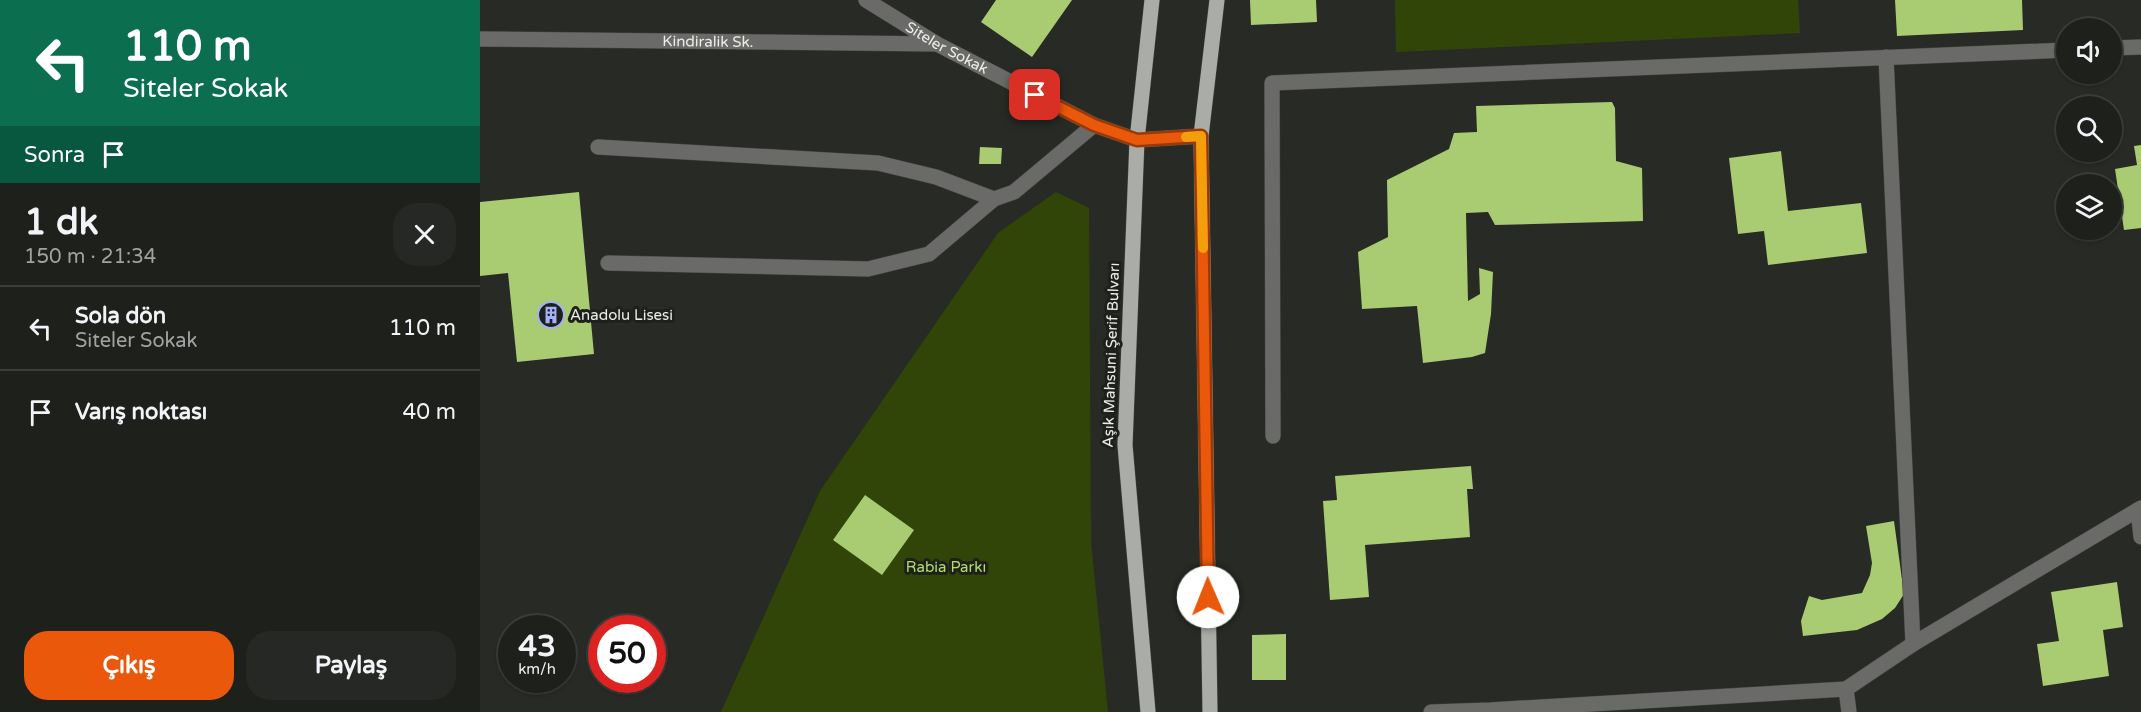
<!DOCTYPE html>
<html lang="tr">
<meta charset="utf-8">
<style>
:root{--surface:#1e201c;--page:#262825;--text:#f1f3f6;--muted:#a1a3a3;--line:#3c3e3b;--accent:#ea580c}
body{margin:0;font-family:"Varela Round",sans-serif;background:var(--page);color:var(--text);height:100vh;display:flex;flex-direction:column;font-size:22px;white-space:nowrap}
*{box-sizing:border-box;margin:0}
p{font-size:20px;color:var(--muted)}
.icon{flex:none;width:33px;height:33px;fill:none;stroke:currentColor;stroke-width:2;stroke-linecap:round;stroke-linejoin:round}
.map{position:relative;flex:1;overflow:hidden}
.side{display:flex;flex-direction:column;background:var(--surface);width:480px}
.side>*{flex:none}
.banner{background:#0b6e4f;color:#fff;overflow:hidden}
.buttons{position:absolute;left:1576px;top:18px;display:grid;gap:12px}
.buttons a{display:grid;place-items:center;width:66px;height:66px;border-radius:50%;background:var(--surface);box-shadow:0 2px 4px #0004,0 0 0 2px var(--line);font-size:30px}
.speed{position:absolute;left:18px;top:615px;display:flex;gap:12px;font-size:30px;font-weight:700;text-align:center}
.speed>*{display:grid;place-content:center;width:78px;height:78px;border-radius:50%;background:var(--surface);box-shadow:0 2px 4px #0004,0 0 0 2px var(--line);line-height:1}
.speed small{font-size:15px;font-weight:400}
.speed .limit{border:9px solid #d22;background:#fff;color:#111}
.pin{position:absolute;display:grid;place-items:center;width:51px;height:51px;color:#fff;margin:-26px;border-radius:12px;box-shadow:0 3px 9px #0006}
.me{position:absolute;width:66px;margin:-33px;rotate:359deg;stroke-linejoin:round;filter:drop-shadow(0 0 4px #0008)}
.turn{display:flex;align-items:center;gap:21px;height:126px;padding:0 24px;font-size:27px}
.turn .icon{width:78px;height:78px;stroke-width:2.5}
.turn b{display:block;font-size:42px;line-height:51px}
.then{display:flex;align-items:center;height:57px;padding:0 24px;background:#0003;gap:12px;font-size:22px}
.round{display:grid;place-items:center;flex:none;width:63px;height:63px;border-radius:24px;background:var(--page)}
.head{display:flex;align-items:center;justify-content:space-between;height:102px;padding:0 24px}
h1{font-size:36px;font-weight:700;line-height:45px}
.button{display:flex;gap:12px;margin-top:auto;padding:12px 24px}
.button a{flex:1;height:69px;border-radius:24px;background:var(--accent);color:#fff;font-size:24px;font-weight:700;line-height:69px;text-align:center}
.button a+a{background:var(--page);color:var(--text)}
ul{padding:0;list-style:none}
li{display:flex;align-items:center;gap:18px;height:84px;padding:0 24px;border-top:2px solid var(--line)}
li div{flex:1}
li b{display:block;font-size:22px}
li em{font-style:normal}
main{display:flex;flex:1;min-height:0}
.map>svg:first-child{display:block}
</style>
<main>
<section class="side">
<div class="banner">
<div class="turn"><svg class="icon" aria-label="left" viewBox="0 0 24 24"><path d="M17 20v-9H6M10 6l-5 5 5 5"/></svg><div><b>110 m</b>Siteler Sokak</div></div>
<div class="then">Sonra<svg class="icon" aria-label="arrive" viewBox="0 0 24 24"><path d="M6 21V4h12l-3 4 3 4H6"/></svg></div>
</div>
<div class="head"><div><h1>1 dk</h1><p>150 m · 21:34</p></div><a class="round"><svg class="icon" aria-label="close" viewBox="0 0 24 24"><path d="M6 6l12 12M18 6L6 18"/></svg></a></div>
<ul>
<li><svg class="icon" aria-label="left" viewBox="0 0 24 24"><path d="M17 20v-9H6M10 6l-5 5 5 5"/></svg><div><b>Sola dön</b><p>Siteler Sokak</p></div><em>110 m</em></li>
<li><svg class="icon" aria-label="arrive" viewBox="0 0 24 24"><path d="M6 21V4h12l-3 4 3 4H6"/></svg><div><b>Varış noktası</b></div><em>40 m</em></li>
</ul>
<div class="button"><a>Çıkış</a><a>Paylaş</a></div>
</section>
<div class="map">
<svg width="1661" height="712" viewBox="0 0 1661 712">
<rect width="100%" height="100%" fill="#282a25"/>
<!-- green -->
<path fill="#324509" d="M 915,0 L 1318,0 L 1320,33 L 916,52 Z
M 576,192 L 609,208 L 611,542 L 628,712 L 241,712 L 340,491 L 518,233 Z"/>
<!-- building -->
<path fill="#a9cb72" d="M 516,0 L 592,0 L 552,57 L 501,22 Z
M 770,0 L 836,0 L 837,22 L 771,25 Z
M 1415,0 L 1542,0 L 1543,30 L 1417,36 Z
M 1132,102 L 1135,108 L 1136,161 L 1162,168 L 1163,221 L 1015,225 L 1008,212 L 986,213 L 988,301 L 1000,294 L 999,268 L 1013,272 L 1011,314 L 1005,353 L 992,357 L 943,363 L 937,306 L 882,309 L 878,252 L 908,237 L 907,180 L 969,149 L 974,133 L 997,132 L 996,106 Z
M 1661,145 L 1661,228 L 1644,230 L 1635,169 L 1657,165 L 1654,146 Z
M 500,147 L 522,148 L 521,164 L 499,164 Z
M 1301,151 L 1308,211 L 1381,203 L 1387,253 L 1288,265 L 1284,231 L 1258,234 L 1249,158 Z
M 99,192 L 114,354 L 37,362 L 28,273 L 0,276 L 0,202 Z
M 991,466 L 993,489 L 987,489 L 990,537 L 885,545 L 889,597 L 850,600 L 843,501 L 857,500 L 855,476 Z
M 385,495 L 434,530 L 402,575 L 353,540 Z
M 1414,521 L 1424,594 L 1415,608 L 1402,619 L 1377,630 L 1323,636 L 1321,621 L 1329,596 L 1342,600 L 1382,593 L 1390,575 L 1392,563 L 1386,526 Z
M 1637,582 L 1643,627 L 1623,630 L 1629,676 L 1563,686 L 1557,644 L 1579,641 L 1571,592 Z
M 806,634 L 806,680 L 772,680 L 772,635 Z"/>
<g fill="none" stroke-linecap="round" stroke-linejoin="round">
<defs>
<g id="minor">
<path id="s1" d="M 386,0 L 457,44 L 614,125 L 657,140 L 721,136"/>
<path id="s2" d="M 0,39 L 457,44"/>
<path d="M 1632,48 L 1661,47"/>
<path d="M 1406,57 L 1433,644"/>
<path d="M 118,147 L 398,163 L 456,177 L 514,199"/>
<path d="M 128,263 L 388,269 L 449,254 L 514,199 L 534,192 L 614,125"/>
<path d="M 793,436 L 792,83 L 1587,50"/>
<path d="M 1658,510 L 1661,537"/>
<path d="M 1366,689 L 1369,712"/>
<path d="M 951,712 L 1010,710 L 1366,689 L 1433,644 L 1661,508"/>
</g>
<path id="major" d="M 668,712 L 645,445 L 657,140 L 672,0
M 730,712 L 721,136 L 737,0"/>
</defs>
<!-- minor casing -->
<use href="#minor" stroke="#434540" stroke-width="16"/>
<!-- major casing -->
<use href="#major" stroke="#434540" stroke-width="16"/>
<!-- minor -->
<use href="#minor" stroke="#6a6b68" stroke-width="15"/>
<!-- major -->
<use href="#major" stroke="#aaada7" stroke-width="15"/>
</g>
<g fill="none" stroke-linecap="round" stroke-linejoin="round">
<defs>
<path id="route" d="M 555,95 L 614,125 L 657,140 L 721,136 L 728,597"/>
</defs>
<!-- route casing -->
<use href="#route" stroke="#983908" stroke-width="15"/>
<!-- route -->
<use href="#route" stroke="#ea580c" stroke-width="10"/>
<!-- slow -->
<path stroke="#f59e0b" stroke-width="10" d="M 706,137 L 721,136 L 723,248"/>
</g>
<!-- icons -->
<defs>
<symbol id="building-ring" viewBox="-11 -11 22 22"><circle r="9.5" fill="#1e211b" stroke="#a4b1fc" stroke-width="1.5"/><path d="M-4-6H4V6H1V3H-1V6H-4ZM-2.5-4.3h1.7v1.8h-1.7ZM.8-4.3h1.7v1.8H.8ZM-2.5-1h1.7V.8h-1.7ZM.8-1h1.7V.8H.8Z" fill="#a4b1fc"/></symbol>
</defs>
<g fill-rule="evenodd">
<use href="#building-ring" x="56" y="300" width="30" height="30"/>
</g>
<g text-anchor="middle" stroke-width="6" stroke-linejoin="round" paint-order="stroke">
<!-- street labels -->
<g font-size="15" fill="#ebede9" stroke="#1e211b">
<text dy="5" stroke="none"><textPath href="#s2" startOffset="228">Kindiralik Sk.</textPath></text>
<text dy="5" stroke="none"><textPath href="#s1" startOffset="94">Siteler Sokak</textPath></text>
<text transform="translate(631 355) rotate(-88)" y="5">Aşık Mahsuni Şerif Bulvarı</text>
</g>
<!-- poi labels -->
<g font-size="15" fill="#ebede9" stroke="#1e211b" text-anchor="start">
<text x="90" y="320">Anadolu Lisesi</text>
</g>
<!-- park labels -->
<g font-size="15" fill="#b3dd69" stroke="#1e211b">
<text x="466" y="572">Rabia Parkı</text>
</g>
</g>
</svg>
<div class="buttons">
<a><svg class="icon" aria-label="sound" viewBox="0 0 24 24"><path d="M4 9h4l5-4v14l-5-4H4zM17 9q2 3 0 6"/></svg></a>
<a><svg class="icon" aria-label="search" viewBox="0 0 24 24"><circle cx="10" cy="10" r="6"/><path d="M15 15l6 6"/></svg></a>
<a><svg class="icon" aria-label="layers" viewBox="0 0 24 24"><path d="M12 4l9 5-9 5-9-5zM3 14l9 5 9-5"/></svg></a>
</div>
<div class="speed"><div>43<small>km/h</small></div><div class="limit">50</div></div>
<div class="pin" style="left:555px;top:95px;background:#d93025"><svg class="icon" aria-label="arrive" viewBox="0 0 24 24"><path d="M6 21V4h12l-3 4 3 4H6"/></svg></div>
<svg class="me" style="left:728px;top:597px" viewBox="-20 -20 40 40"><circle r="19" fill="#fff"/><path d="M0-13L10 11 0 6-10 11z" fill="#ea580c"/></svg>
</div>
</main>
